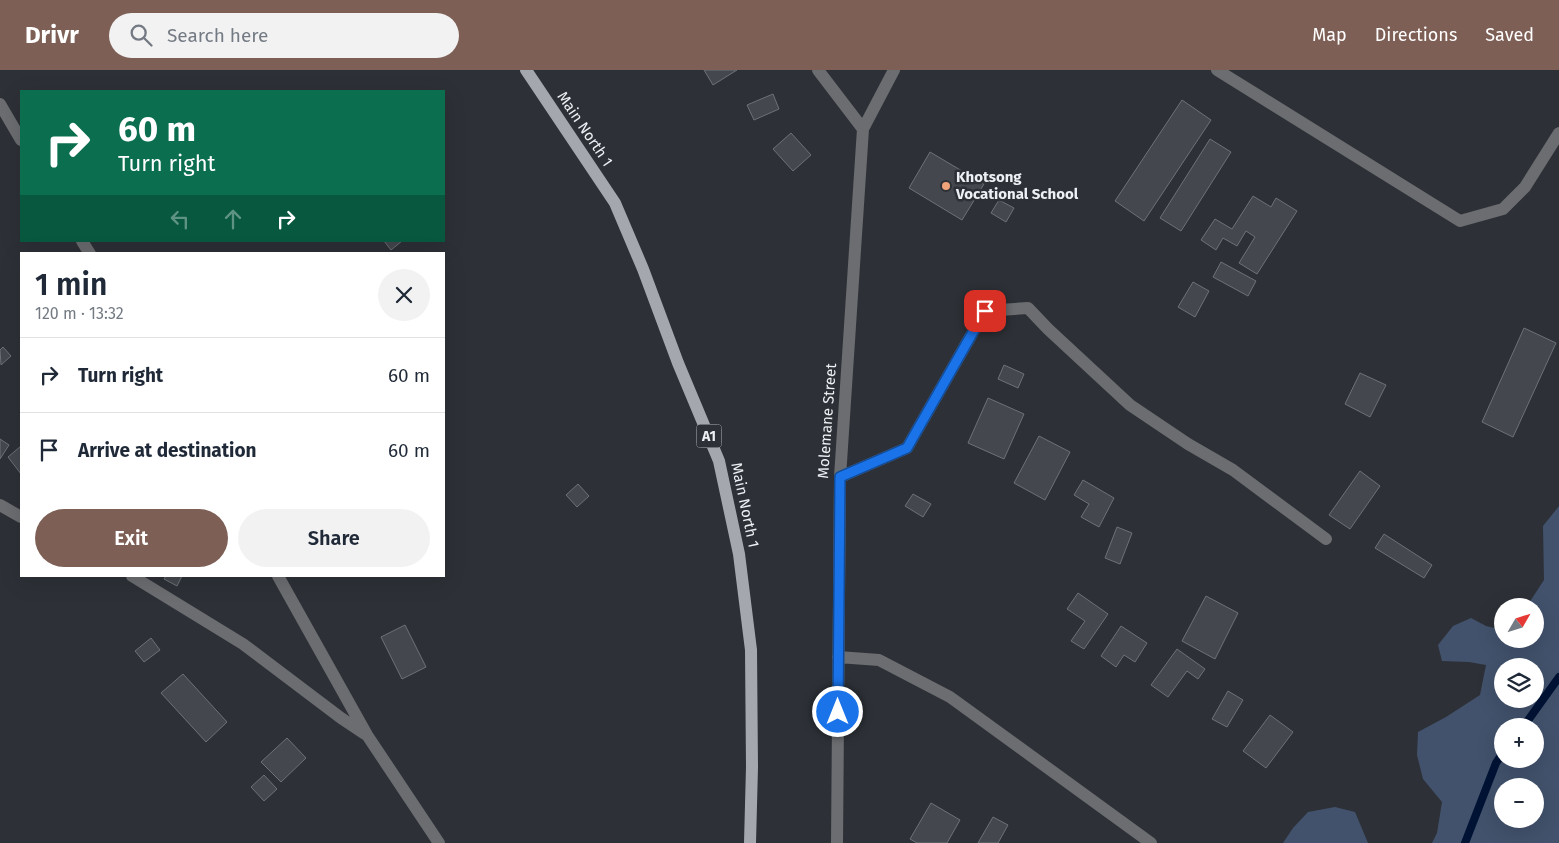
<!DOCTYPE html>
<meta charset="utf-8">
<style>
:root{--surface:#fff;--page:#f2f2f3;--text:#1f2937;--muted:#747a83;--line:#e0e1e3;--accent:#7d5f55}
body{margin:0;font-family:"Fira Sans",sans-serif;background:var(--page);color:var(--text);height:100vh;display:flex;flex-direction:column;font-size:19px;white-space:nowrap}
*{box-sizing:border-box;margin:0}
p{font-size:16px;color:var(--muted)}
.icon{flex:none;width:28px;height:28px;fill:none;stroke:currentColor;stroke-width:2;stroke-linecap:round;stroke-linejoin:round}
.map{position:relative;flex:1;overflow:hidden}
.drawer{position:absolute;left:20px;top:182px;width:425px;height:325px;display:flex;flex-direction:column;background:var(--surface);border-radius:0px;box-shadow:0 5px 20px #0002}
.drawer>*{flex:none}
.guide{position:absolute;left:20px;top:20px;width:425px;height:152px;border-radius:0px;box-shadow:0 5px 20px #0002;background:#0b6e4f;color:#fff;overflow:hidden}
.needle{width:32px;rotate:51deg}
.buttons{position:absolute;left:1494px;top:528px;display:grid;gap:10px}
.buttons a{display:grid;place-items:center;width:50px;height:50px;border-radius:50%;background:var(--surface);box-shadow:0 5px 20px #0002;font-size:25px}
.pin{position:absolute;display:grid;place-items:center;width:42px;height:42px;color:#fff;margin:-21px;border-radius:10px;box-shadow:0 2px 8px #0006}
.me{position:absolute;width:55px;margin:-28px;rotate:0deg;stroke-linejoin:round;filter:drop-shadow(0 0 4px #0008)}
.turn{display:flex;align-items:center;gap:18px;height:105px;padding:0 15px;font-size:22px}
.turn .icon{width:65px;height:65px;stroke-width:2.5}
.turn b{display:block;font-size:35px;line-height:42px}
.lanes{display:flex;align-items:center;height:48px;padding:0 15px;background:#0003;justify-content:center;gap:25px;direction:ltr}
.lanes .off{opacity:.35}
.round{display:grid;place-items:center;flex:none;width:52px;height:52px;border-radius:26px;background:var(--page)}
.headline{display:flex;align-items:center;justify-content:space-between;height:85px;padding:0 15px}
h1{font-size:30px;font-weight:600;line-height:38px}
.button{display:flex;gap:10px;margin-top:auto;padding:10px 15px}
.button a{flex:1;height:58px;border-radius:30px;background:var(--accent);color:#fff;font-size:20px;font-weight:600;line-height:58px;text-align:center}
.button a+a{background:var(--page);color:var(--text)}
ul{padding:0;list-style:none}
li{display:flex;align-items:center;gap:15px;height:75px;padding:0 15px;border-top:1px solid var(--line)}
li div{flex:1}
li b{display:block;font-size:19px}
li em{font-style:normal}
header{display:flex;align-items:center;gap:30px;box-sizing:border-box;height:70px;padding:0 25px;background:var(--accent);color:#fff}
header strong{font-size:24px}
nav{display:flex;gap:28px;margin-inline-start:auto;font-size:18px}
.search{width:350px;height:45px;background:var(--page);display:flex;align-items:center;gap:12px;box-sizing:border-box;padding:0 18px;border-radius:28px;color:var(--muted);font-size:19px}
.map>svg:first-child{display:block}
</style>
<header>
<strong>Drivr</strong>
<div class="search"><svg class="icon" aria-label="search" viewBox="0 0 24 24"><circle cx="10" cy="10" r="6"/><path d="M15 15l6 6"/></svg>Search here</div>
<nav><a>Map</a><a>Directions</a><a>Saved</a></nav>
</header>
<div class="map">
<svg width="1559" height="773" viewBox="0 0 1559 773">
<rect width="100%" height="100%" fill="#2d3137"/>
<!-- green -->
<path fill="#42526c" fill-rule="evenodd" d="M 1559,436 L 1559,773 L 1432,773 L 1437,763 L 1442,732 L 1423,709 L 1417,685 L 1418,662 L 1446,647 L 1480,625 L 1486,595 L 1469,592 L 1442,591 L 1438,575 L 1453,556 L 1471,548 L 1486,556 L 1502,560 L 1502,569 L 1535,569 L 1535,536 L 1527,536 L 1544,510 L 1543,456 ZM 1502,596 L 1535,596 L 1535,629 L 1502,629 ZM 1502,656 L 1535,656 L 1535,689 L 1502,689 ZM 1502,716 L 1535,716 L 1535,749 L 1502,749 Z
M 1335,737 L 1355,742 L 1368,773 L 1283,773 L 1293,758 L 1308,742 Z"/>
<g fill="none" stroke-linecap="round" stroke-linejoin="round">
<!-- stream -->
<path stroke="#001335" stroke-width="8" d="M 1524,656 L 1559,607
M 1465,773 L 1496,693 L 1502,684"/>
</g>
<!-- building -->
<path fill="#44484e" stroke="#6d7178" d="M 704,0 L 737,0 L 713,15 Z
M 773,24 L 779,39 L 754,50 L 747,35 Z
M 1182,30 L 1211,50 L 1144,151 L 1115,131 Z
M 791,63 L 811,85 L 793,101 L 773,79 Z
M 1210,69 L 1231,82 L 1181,161 L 1160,148 Z
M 930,82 L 984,114 L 962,150 L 909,118 Z
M 1253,126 L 1271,137 L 1276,128 L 1297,141 L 1257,204 L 1239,193 L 1255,167 L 1246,161 L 1237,176 L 1223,168 L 1216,180 L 1201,170 L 1215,149 L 1232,159 Z
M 999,130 L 1014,138 L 1006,152 L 991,143 Z
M 384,171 L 402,171 L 391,180 Z
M 1221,192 L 1256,211 L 1248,226 L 1213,207 Z
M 1193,212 L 1209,221 L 1195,247 L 1178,237 Z
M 1524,258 L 1556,273 L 1513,367 L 1482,352 Z
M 3,277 L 11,286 L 1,295 L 0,280 Z
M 1004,295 L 1024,304 L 1018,318 L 998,309 Z
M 1360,303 L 1386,315 L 1370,347 L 1345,334 Z
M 988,328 L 1024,344 L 1004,389 L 968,373 Z
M 1039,366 L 1070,382 L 1045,430 L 1014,413 Z
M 0,369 L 9,375 L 0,389 Z
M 21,376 L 21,404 L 8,387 Z
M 1360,401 L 1380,416 L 1350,459 L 1329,445 Z
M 1083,410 L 1114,428 L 1099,457 L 1081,447 L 1089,434 L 1074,425 Z
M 578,414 L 589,426 L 577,437 L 566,425 Z
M 913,424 L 931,434 L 923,447 L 905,436 Z
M 1117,457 L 1132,463 L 1120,494 L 1105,488 Z
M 1384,464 L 1432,495 L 1424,508 L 1375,478 Z
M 166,506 L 182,506 L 177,516 L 164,509 Z
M 1078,523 L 1108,544 L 1084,579 L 1071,571 L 1085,551 L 1067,539 Z
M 1206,526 L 1238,543 L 1215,589 L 1182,571 Z
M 405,555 L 426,597 L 402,609 L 381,567 Z
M 1121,556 L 1147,573 L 1135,592 L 1124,585 L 1116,597 L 1101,586 Z
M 151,568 L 160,580 L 144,592 L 135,581 Z
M 1177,579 L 1205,599 L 1198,609 L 1187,601 L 1168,627 L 1151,615 Z
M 183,604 L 227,652 L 206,672 L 161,623 Z
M 1228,621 L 1243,630 L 1227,657 L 1212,649 Z
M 1270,645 L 1293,662 L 1266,698 L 1243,681 Z
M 287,668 L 306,688 L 281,712 L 261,692 Z
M 264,705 L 277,719 L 264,731 L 251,717 Z
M 931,733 L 960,750 L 947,773 L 917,773 L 910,769 Z
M 993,747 L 1008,755 L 998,773 L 978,773 Z"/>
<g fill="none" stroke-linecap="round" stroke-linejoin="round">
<!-- minor -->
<path stroke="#6b6d70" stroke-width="12" d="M 818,0 L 863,59
M 1217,0 L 1460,151 L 1503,139 L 1525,117 L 1559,63
M 0,34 L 21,70
M 82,171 L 90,184
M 840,407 L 907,378 L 985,241 L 1028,238 L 1048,259 L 1130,335 L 1188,374 L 1233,400 L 1326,469
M 0,435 L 21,447
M 132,506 L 243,574 L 341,648 L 365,664
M 278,506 L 367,665 L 439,773
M 838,587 L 879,590 L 950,627 L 1151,773
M 837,773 L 840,407 L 863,59 L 894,0"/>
<!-- primary -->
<path stroke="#a4a8ae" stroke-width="12" d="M 526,0 L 615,133 L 643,199 L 678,293 L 719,391 L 739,484 L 751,580 L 752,697 L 750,773"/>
</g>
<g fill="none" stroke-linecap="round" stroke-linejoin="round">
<defs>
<path id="route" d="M 838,642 L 840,407 L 907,378 L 985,241"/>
</defs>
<!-- route casing -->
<use href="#route" stroke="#114b97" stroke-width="12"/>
<!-- route -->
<use href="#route" stroke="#1a73e8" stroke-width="9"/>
</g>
<!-- markers -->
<circle fill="#f0a279" stroke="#2d3137" stroke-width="2" cx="946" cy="116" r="5"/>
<g text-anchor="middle" stroke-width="5" stroke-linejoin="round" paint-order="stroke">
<!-- shield labels -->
<rect fill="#2d3137" stroke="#b3b7bb" stroke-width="1" x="696.5" y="354.5" width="25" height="23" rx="4"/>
<g font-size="14" font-weight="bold" fill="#edf0f4">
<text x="709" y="371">A1</text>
</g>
<!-- street labels -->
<g font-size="15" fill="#edf0f4" stroke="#2d3137">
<text transform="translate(585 59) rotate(56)" y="5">Main North 1</text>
<text transform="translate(827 351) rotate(-86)" y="5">Molemane Street</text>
<text transform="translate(745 435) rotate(78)" y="5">Main North 1</text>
</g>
<!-- poi labels -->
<g font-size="15" font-weight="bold" fill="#edf0f4" stroke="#2d3137" text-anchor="start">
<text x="956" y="112">Khotsong<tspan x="956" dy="17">Vocational School</tspan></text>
</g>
</g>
</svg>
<div class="buttons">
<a><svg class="needle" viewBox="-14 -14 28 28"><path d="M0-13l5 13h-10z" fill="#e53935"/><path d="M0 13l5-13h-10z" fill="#747a83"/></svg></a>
<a><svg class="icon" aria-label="layers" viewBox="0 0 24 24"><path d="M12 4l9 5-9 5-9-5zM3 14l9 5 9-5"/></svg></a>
<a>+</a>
<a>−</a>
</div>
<div class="pin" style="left:985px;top:241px;background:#d93025"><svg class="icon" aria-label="arrive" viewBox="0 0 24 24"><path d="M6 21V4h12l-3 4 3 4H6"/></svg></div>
<svg class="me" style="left:838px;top:642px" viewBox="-20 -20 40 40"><circle r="17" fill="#1a73e8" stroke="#fff" stroke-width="3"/><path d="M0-11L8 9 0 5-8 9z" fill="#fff"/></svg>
<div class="guide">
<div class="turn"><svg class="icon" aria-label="right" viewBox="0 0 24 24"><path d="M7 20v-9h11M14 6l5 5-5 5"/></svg><div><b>60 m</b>Turn right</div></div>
<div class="lanes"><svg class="icon off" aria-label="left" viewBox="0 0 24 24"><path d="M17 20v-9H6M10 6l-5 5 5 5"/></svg><svg class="icon off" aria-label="ahead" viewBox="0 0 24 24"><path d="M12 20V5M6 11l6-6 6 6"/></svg><svg class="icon" aria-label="right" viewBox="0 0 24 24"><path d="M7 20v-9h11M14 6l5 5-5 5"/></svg></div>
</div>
<section class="drawer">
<div class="headline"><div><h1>1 min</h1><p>120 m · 13:32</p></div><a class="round"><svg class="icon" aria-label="close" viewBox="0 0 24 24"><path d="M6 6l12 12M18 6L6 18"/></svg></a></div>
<ul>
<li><svg class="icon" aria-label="right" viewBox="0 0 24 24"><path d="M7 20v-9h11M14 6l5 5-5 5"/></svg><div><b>Turn right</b></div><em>60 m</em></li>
<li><svg class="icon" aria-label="arrive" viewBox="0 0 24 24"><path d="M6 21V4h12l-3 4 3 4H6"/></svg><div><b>Arrive at destination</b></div><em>60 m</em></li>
</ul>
<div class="button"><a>Exit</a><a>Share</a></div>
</section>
</div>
